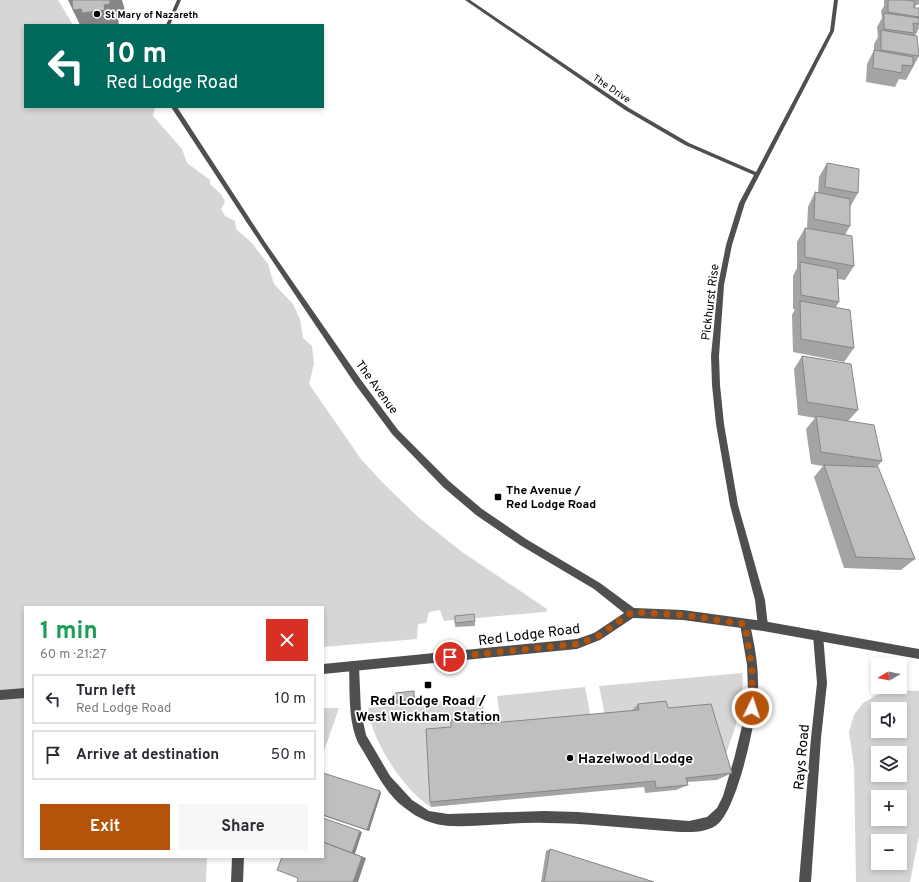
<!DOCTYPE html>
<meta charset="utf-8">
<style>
:root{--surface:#fff;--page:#f7f7f7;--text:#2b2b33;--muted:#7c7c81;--line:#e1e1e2;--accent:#b45309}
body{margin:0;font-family:Overpass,sans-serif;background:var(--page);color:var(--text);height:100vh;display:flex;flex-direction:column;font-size:15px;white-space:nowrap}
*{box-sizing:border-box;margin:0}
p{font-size:13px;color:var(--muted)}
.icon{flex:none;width:22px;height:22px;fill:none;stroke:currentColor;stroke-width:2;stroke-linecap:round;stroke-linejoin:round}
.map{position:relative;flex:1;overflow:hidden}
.sheet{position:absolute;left:24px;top:606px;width:300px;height:252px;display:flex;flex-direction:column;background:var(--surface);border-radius:0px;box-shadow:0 2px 6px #0003}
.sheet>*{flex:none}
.guide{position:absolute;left:24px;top:24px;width:300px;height:84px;border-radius:0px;box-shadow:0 2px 6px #0003;background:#00695c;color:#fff;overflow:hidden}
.needle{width:26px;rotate:261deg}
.fabs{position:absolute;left:871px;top:658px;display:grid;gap:8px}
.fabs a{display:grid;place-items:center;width:36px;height:36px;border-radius:0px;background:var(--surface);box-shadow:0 2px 6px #0003;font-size:20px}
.pin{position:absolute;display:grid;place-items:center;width:34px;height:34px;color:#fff;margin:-17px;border:2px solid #fff;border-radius:50%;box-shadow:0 1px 4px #0007}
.me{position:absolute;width:44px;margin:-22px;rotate:4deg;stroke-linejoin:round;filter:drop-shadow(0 0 3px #0008)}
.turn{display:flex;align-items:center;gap:14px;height:84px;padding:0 16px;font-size:18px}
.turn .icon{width:52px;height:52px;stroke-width:2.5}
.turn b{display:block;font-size:28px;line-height:34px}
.round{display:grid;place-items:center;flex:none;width:42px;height:42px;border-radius:0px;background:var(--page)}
.head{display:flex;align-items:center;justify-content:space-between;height:68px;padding:0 16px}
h1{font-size:24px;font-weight:700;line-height:30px;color:#1e9e55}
.cta{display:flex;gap:8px;margin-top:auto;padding:8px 16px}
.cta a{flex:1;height:46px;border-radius:0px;background:var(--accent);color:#fff;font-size:16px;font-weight:700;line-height:46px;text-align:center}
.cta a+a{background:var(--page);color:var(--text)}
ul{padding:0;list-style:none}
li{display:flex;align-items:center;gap:12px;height:50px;margin:0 8px 6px;padding:0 8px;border:2px solid var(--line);border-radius:0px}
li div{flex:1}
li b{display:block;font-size:15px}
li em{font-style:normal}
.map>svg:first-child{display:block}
</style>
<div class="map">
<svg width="919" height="882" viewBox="0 0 919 882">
<rect width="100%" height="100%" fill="#fff"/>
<!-- green -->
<path fill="#d6d6d6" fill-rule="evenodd" d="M 0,0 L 58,0 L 73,25 L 25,25 L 25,107 L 155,107 L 153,116 L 182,149 L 187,163 L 210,180 L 210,184 L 221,194 L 225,202 L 221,209 L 225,216 L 235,221 L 236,229 L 252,243 L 268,264 L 274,284 L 293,304 L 300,319 L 303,338 L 312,346 L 314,364 L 309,384 L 361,459 L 382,482 L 418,517 L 462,552 L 547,609 L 546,612 L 544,612 L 444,621 L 440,610 L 429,612 L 426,623 L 418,624 L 417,639 L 323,647 L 323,607 L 25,607 L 25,857 L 207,857 L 206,882 L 0,882 Z
M 742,673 C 747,708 727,747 717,780 L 698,713 L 606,721 L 599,686 Z
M 585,687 L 592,723 L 502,731 L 497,696 Z
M 895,690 L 919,691 L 919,836 L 910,882 L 856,882 L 854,766 L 849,732 L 854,715 L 863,703 L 877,695 ZM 878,709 L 900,709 L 900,731 L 878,731 ZM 878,753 L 900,753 L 900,775 L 878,775 ZM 878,797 L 900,797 L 900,819 L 878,819 ZM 878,841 L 900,841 L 900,863 L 878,863 Z
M 482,697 L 487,732 L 431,807 C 404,791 371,740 368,708 Z
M 323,708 L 339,708 L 323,754 Z"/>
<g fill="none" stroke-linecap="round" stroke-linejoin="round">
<!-- service -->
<path fill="#4f4f4f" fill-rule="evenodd" d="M 745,619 L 748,621 L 750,624 C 754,643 758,662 758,682 C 759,711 739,803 719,823 C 707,835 681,832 666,831 C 626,828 585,823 545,823 C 513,822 481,827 449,826 C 433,825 417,818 405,808 C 387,795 377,774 366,756 C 363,750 358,744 356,738 C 348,715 350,690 349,666 L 350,662 L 354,661 L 358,662 L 359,666 L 361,712 L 366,735 L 390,776 L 412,800 L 429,811 L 448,814 L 544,811 L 578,812 L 689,821 L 707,817 L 717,808 L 723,796 L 734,759 L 744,718 L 748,690 L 747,665 L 740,624 L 742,621 Z"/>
<!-- minor -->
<path fill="#4f4f4f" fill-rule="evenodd" d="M 465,0 L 470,0 L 629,108 L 689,143 L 756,172 L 830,31 L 834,0 L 838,0 L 834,31 L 745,203 L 732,245 L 724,285 L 719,356 L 720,385 L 724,424 L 738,505 L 765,600 L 768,626 L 766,629 L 763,631 L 760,629 L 758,626 L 755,600 L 730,505 L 716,424 L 712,385 L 711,356 L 718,285 L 726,245 L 739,203 L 754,175 L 685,145 L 625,110 Z
M 818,630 L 821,632 L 823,635 L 827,683 L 821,738 L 811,882 L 799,882 L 811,738 L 817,683 L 813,635 L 815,632 Z
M 232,857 L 244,857 L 243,882 L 231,882 Z"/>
<!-- tertiary -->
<path fill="#4f4f4f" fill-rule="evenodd" d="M 177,0 L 181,0 L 170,25 L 166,25 Z
M 171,107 L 177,107 L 265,242 L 361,380 L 398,430 L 449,481 L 482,509 L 526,539 L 600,583 L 634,608 L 683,610 L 763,621 L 919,649 L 919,659 L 763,631 L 683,620 L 633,618 L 600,640 L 577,649 L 323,674 L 323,664 L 577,639 L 594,633 L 624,613 L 594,589 L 520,545 L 476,515 L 443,487 L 392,434 L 355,384 L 261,244 Z
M 25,688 L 25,698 L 0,700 L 0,690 Z"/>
</g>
<!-- wall -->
<path fill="#a4a4a4" d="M 884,0 L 919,0 L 919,3 L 918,5 L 916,5 L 915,8 L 919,8 L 919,28 L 915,36 L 919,56 L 906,80 L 899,79 L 895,87 L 866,82 L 867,64 L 874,50 L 874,44 L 878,37 L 877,27 L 882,18 L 881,11 L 884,6 Z
M 827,163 L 858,193 L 850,207 L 850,226 L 845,235 L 854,266 L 845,280 L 838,279 L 839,302 L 836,307 L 854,348 L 844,362 L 793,352 L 792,315 L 795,309 L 793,309 L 793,276 L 797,268 L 797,242 L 805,228 L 807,228 L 808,207 L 815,192 L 818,193 L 819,177 Z
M 802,356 L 858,410 L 848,421 L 882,461 L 877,467 L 915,559 L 901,570 L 844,568 L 814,477 L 823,466 L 811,464 L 806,429 L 815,418 L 798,415 L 794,369 Z
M 455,616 L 475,621 L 475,626 L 455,627 Z
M 415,695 L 415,703 L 396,704 L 395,701 Z
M 638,704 L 668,708 L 732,773 L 717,780 L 687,782 L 688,785 L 676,790 L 645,793 L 644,787 L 431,807 L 430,802 L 481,724 L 631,711 Z
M 323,773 L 381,793 L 369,831 L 323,816 Z
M 550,849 L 654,882 L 541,882 L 546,851 Z"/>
<!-- shaded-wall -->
<path fill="#868686" d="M 68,0 L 75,0 L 104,5 L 110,0 L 122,0 L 125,10 L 117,11 L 119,25 L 80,25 Z
M 380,791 L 381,793 L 369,831 L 367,830 Z
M 360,831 L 362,832 L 355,854 L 352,853 Z
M 323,842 L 366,858 L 358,882 L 353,882 Z"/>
<!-- building -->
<path fill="#bfbfbf" stroke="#868686" d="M 72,0 L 110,0 L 110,4 L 104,5 L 105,10 L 82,13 L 81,9 L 73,10 Z
M 888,0 L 905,0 L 914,1 L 914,8 L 919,8 L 919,17 L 888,12 Z
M 884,13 L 919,18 L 919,24 L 913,23 L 914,33 L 884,29 Z
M 881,30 L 917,36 L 919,56 L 881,50 Z
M 874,50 L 913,57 L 913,66 L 902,65 L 902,73 L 873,68 Z
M 827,163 L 859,169 L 858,193 L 825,187 Z
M 815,192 L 850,199 L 850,226 L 814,219 Z
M 805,228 L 852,236 L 854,266 L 805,257 Z
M 800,262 L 837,269 L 839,302 L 801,295 Z
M 800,301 L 850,310 L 854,348 L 801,339 Z
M 802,356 L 851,364 L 858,410 L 807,402 Z
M 816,416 L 874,425 L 882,461 L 821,452 Z
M 824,465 L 878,467 L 915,559 L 856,557 Z
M 474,614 L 475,621 L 455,623 L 455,616 Z
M 414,691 L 414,699 L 395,701 L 395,693 Z
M 666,701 L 668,708 L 711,704 L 732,773 L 686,778 L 688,785 L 656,788 L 655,781 L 430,802 L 426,729 L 451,727 L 451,720 L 481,718 L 481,724 L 639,710 L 638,704 Z
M 323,773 L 380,791 L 367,830 L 323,815 Z
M 323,818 L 360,831 L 352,853 L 323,842 Z
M 323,842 L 362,857 L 353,882 L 297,882 L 298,878 L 277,870 L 282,857 L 323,857 Z
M 550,849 L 654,882 L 544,882 Z"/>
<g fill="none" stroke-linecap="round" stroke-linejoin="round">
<!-- route -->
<path stroke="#b45309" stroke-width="7" stroke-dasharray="0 12.6" d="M 450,657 L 577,644 L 597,637 L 632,612 L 683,615 L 745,624 L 752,670 L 752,708"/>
</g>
<!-- markers -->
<g fill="#000" stroke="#fff" stroke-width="1.5">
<circle cx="97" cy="14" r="4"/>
<rect x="494" y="493" width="8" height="8" rx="2"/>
<rect x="424" y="681" width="8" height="8" rx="2"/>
<circle cx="570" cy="758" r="4"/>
</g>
<g text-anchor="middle" stroke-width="3.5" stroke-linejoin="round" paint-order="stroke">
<!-- far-poi labels -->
<g font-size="10" font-weight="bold" fill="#000" stroke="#fff" text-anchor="start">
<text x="105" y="18">St Mary of Nazareth</text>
</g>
<!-- far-street labels -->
<g font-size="10" fill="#000" stroke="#fff">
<text transform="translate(612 88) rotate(34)" y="4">The Drive</text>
</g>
<!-- street labels -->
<g font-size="12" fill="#000" stroke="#fff">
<text transform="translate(710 302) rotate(-83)" y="4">Pickhurst Rise</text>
<text transform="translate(377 387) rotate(54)" y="4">The Avenue</text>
</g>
<!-- poi labels -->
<g font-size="12" font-weight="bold" fill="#000" stroke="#fff" text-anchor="start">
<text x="506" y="494">The Avenue /<tspan x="506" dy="14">Red Lodge Road</tspan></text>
</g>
<!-- near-street labels -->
<g font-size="14" fill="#000" stroke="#fff">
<text transform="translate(529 634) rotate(-7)" y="5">Red Lodge Road</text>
<text transform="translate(801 757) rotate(-85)" y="5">Rays Road</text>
</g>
<!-- near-poi labels -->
<g font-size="14" font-weight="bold" fill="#000" stroke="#fff">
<text x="428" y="705">Red Lodge Road /<tspan x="428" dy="16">West Wickham Station</tspan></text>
<text x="578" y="763" text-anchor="start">Hazelwood Lodge</text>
</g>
</g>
</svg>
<div class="fabs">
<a><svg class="needle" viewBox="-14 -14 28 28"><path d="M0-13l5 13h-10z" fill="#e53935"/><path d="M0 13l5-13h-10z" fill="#7c7c81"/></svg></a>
<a><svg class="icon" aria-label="sound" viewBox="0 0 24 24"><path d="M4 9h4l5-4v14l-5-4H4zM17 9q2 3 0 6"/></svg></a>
<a><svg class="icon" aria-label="layers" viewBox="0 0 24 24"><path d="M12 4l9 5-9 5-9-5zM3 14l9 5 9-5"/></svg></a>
<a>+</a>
<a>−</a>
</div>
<div class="pin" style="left:450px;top:657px;background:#d93025"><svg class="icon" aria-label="arrive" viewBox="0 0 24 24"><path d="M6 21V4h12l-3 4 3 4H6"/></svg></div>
<svg class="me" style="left:752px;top:708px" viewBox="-20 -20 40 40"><circle r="17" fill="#b45309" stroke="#fff" stroke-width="3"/><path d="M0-11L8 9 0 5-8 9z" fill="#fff"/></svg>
<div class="guide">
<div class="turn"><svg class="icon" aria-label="left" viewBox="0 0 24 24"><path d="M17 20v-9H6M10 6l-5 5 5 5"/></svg><div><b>10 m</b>Red Lodge Road</div></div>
</div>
<section class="sheet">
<div class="head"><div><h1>1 min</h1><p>60 m · 21:27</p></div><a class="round" style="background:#d93025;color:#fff"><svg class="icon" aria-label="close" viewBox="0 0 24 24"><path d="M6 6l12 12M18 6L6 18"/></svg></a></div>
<ul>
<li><svg class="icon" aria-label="left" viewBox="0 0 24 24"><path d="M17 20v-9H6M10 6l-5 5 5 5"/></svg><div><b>Turn left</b><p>Red Lodge Road</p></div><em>10 m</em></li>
<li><svg class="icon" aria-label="arrive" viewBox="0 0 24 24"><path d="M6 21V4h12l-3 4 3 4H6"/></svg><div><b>Arrive at destination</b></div><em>50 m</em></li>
</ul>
<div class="cta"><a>Exit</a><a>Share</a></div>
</section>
</div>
